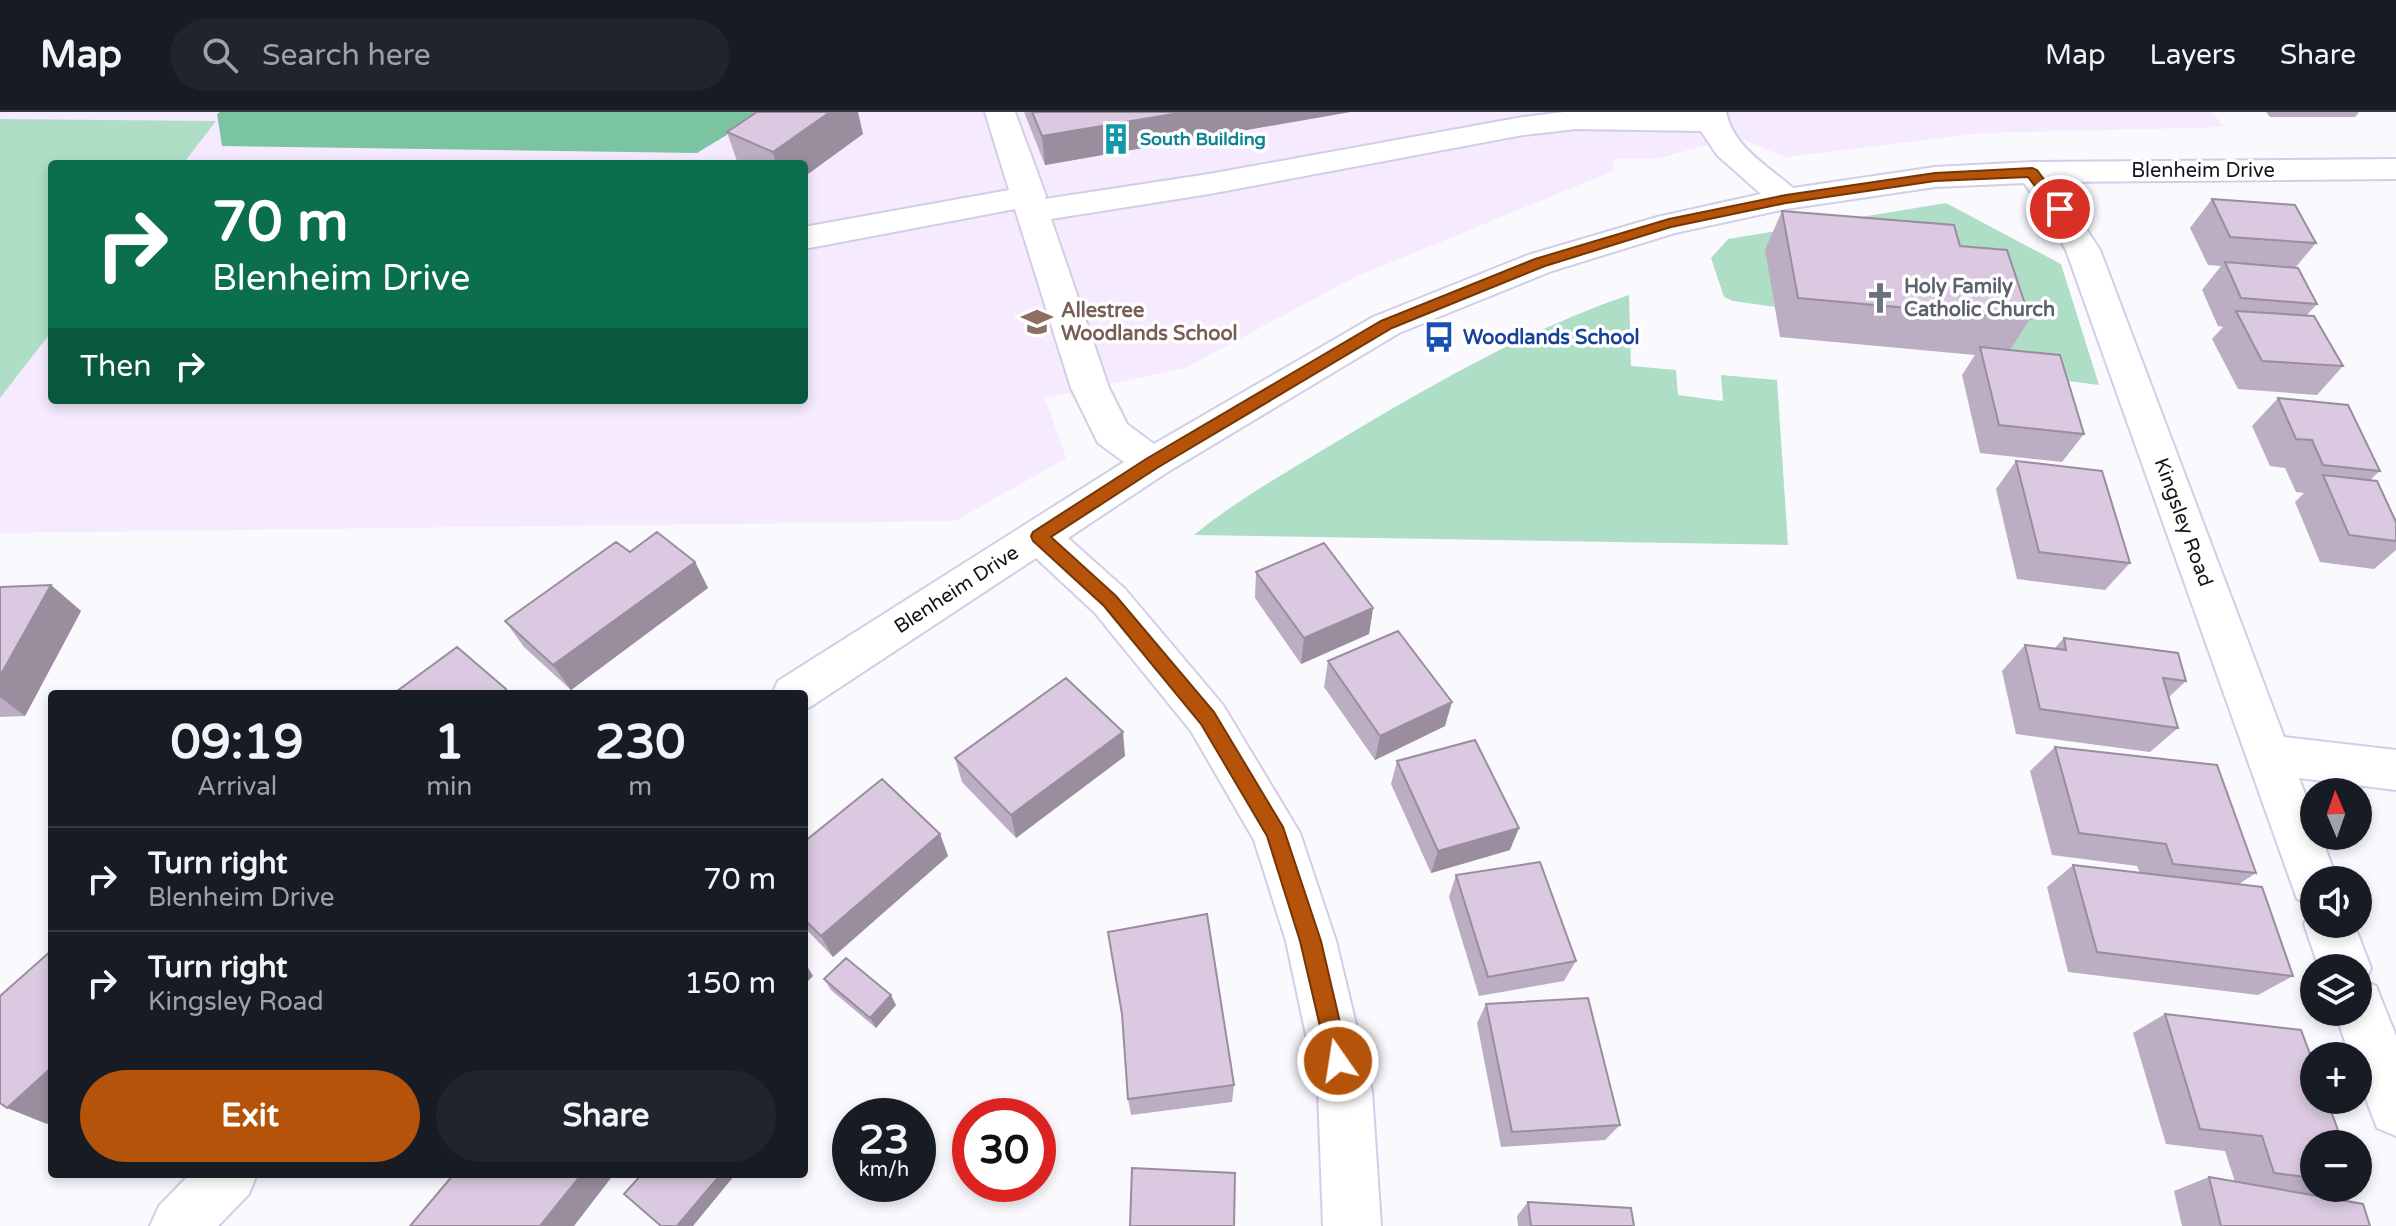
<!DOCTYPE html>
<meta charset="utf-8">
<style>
:root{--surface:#171b24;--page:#20242c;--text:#f1f3f6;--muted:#9ea1a6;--line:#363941;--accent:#b45309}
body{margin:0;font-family:"Varela Round",sans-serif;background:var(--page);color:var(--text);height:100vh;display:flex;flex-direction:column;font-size:30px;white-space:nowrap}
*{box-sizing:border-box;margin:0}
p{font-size:26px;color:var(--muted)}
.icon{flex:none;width:44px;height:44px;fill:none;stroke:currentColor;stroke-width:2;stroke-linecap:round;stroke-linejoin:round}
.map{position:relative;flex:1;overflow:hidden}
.drawer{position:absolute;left:48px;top:578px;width:760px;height:488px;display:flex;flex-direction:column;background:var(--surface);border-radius:8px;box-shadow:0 4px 12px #0003}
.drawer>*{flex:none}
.hud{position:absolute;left:48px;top:48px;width:760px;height:244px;border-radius:8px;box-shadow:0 4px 12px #0003;background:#0b6e4f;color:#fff;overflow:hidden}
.needle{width:52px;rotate:358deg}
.buttons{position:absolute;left:2300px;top:666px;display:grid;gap:16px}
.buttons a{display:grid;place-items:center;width:72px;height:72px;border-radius:50%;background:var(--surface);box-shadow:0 4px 12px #0003;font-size:40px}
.speed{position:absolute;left:832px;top:986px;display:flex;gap:16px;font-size:40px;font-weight:700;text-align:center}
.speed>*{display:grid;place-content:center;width:104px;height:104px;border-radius:50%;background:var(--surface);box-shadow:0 4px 12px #0003;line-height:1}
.speed small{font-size:20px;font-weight:400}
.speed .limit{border:12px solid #d22;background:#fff;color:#111}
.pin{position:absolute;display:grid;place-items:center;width:68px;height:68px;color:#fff;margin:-34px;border:4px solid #fff;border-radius:50%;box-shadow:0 2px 8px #0007}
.me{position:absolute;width:88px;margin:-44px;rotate:347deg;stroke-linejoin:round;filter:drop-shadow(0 0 6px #0008)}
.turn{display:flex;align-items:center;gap:28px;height:168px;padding:0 32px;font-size:36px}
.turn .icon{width:104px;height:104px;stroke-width:2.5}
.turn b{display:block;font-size:56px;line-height:68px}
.then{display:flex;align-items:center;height:76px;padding:0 32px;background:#0003;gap:16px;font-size:30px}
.eta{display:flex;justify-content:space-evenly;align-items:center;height:136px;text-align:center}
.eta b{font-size:48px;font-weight:700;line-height:56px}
.cta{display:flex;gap:16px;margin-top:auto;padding:16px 32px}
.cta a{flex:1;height:92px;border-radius:48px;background:var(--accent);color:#fff;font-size:32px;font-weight:700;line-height:92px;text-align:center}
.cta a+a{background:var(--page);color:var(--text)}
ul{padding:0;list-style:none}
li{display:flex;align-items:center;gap:24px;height:104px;padding:0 32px;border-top:2px solid var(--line)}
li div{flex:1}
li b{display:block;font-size:30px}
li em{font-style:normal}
header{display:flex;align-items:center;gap:48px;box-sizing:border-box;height:112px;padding:0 40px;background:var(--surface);border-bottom:2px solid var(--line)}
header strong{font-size:38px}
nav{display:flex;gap:44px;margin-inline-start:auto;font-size:28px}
.search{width:560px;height:72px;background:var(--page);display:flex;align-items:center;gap:20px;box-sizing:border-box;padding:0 28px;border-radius:44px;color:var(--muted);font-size:30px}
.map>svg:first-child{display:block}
</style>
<header>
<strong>Map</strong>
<div class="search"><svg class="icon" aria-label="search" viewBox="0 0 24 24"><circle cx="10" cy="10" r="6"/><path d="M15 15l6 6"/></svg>Search here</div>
<nav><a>Map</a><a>Layers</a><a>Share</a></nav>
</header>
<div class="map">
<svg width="2396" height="1114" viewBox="0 0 2396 1114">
<rect width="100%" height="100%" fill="#f9f9fe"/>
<!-- education -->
<path fill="#f6eaff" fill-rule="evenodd" d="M 0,0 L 2211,0 L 2225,15 L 1983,21 L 1785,45 L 1737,25 L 1656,47 L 1614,47 L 1613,59 L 1355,165 L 1185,256 L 1045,286 L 1066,346 L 955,409 L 0,421 ZM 52,52 L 804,52 L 804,288 L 52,288 Z"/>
<!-- green -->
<path fill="#afdec7" d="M 0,7 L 216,9 L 183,52 L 52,52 L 52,219 L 0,286 Z
M 1946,91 L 2061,152 L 2099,273 L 2020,263 L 1766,138 L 1775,195 L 1733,189 L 1724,185 L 1711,146 L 1728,127 Z
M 1629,183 L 1631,254 L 1676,258 L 1678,283 L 1723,289 L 1721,263 L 1777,268 L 1788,433 L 1194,423 C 1238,387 1287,360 1336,330 C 1429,274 1526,218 1629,183 Z"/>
<!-- forest -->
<path fill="#7bc4a2" d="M 220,0 L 765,0 L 697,41 L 222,34 L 217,2 Z"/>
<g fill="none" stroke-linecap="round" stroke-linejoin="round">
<defs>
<path id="minor" d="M 985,0 L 1015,0 L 1046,84 L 1045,87 L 1209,62 L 1523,5 L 1564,0 L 1726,0 C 1733,35 1768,54 1793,76 L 1935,55 L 2032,50 L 2396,47 L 2396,67 L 2056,70 L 2100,138 L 2284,625 L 2396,638 L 2396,678 L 2299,666 L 2314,706 L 2314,724 L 2321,724 L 2337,768 L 2314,768 L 2314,793 L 2297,787 L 2066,138 L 2045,100 L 2024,71 L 1935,75 L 1786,97 L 1675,121 L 1552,159 L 1399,221 L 1166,361 L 1068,426 L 1125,477 L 1223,593 L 1300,721 L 1336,829 L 1372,979 L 1381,1114 L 1323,1114 L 1318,979 L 1286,829 L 1254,728 L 1191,619 L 1095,501 L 1036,446 L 810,595 L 804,597 L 804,582 L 772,582 L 778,569 L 1124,350 L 1098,331 L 1071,276 L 1015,97 L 804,137 L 804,115 L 1009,78 ZM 1576,17 L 1701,19 L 1717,43 L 1761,82 L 1657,105 L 1528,143 L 1373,205 L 1154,332 L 1127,312 L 1109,276 L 1051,107 L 1209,82 L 1523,23 Z
M 2314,794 L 2314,812 L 2354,812 L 2371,856 L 2365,870 L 2376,874 L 2396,924 L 2396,1024 L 2377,1016 L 2358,966 L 2358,944 L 2350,944 L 2335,900 L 2358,900 L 2358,856 L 2319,856 L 2304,812 Z
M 190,1062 L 257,1062 L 249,1082 L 218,1114 L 150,1114 L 159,1094 Z"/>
</defs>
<!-- minor casing -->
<use href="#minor" stroke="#d1cee8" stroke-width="4"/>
<!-- minor -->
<use href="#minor" fill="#fff" fill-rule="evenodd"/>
</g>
<!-- wall -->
<path fill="#bbadc2" d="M 1024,0 L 1350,0 L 1045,53 Z
M 2266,0 L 2359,0 L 2355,5 L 2270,5 Z
M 727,20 L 863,22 L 804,52 L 738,52 Z
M 2212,87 L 2316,131 L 2295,156 L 2317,192 L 2307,203 L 2343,254 L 2317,283 L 2238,277 L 2212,227 L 2223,215 L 2218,214 L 2202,178 L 2221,154 L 2208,153 L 2190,116 Z
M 1782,99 L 1960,134 L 2030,207 L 2010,238 L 2084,322 L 2062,350 L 1980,341 L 1962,263 L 1975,243 L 1780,225 L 1765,138 Z
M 2278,286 L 2380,359 L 2370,368 L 2396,410 L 2396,438 L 2374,457 L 2320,450 L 2295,390 L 2304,381 L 2296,380 L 2285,356 L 2270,354 L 2252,314 Z
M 2016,349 L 2130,451 L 2105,478 L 2017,467 L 1996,377 Z
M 630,440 L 695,450 L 708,476 L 571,578 L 524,535 L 505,509 Z
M 1256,460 L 1373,496 L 1369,522 L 1301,552 L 1255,486 Z
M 51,473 L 81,499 L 25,604 L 0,605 L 0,475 Z
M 2064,526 L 2186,569 L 2169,585 L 2178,616 L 2150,640 L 2016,622 L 2002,559 L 2025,533 L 2054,537 Z
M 1328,549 L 1445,614 L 1375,648 L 1324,575 Z
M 2055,635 L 2256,761 L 2239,772 L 2293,864 L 2258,883 L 2068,860 L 2047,775 L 2073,753 L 2140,761 L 2137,754 L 2052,743 L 2030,659 Z
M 1125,644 L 1016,726 L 962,670 L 955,646 Z
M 1397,649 L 1510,738 L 1431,761 L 1391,672 Z
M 940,722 L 948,744 L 833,845 L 804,815 L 804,730 Z
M 1456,763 L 1576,849 L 1564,869 L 1479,884 L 1449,785 Z
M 824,867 L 896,893 L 876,916 L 831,878 Z
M 1486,892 L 1620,1013 L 1605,1028 L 1501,1035 L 1477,911 Z
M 2165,902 L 2314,1032 L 2314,1076 L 2346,1076 L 2320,1085 L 2370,1114 L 2182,1114 L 2174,1079 L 2209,1065 L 2235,1070 L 2225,1039 L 2166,1032 L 2133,921 Z
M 1234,973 L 1232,990 L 1131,1003 L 1128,987 Z
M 1528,1090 L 1634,1114 L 1518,1114 L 1517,1104 Z"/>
<!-- shaded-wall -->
<path fill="#998d9e" d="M 830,0 L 858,0 L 863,22 L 804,65 L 804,52 L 776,52 L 773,40 Z
M 1185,0 L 1350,0 L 1045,53 L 1042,24 Z
M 695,450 L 708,476 L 571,578 L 553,553 Z
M 51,473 L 81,499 L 25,604 L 0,585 L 0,564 Z
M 1373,496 L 1369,522 L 1301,552 L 1304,526 Z
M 1452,590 L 1445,614 L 1375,648 L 1380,624 Z
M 1123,620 L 1125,644 L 1016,726 L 1011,703 Z
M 1519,716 L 1510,738 L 1431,761 L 1438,739 Z
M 940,722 L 948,744 L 833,845 L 821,824 Z
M 804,849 L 813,864 L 804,873 Z
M 891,883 L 896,893 L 876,916 L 870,906 Z
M 52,955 L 52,1008 L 47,1012 L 7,996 Z
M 582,1062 L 614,1062 L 574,1114 L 540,1114 Z
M 721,1062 L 732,1062 L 734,1064 L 693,1114 L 677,1114 Z"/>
<!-- building -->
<path fill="#dac9e1" stroke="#998d9e" stroke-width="2" d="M 757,0 L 830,0 L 773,40 L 727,20 Z
M 1032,0 L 1185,0 L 1042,24 Z
M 2212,87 L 2295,93 L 2316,131 L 2230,125 Z
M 1782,99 L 1954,113 L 1960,134 L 2007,138 L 2030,207 L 1798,186 Z
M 2225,150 L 2298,156 L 2317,192 L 2241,186 Z
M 2236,199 L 2314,204 L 2343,254 L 2262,249 Z
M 1980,235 L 2060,243 L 2084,322 L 1999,313 Z
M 2278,286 L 2348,293 L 2380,359 L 2323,353 L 2312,328 L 2296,327 Z
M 2016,349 L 2102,359 L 2130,451 L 2039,440 Z
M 2323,363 L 2377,369 L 2396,410 L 2396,429 L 2349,423 Z
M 657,420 L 695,450 L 553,553 L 505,509 L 616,430 L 630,440 Z
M 1324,431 L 1373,496 L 1304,526 L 1256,460 Z
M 51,473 L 0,564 L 0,475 Z
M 1398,519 L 1452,590 L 1380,624 L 1328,549 Z
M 2064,526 L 2178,541 L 2186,569 L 2163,566 L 2178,616 L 2040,597 L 2025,533 L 2066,538 Z
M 457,535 L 506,577 L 500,582 L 393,582 Z
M 1066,566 L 1123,620 L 1011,703 L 955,646 Z
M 1475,628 L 1519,716 L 1438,739 L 1397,649 Z
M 2055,635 L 2217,653 L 2256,761 L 2173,752 L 2166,732 L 2079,721 Z
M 882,667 L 940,722 L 821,824 L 804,807 L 804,730 Z
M 1540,750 L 1576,849 L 1488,865 L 1456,763 Z
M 2073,753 L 2262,775 L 2293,864 L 2097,840 Z
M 1207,802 L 1234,973 L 1128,987 L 1122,902 L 1108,820 Z
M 52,838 L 52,955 L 7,996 L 0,991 L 0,884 Z
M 846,846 L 891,883 L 870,906 L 824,867 Z
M 1588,886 L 1620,1013 L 1512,1020 L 1486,892 Z
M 2165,902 L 2301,918 L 2314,953 L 2314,988 L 2327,988 L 2343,1032 L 2314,1032 L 2314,1066 L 2274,1061 L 2262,1024 L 2200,1017 Z
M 1132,1056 L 1235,1061 L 1234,1114 L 1130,1114 Z
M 454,1062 L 582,1062 L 540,1114 L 410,1114 Z
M 642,1062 L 721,1062 L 677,1114 L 661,1114 L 624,1082 Z
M 2209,1065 L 2363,1092 L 2370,1114 L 2221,1114 Z
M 1528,1090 L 1631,1096 L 1634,1114 L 1531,1114 Z"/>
<!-- route -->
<path fill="#b45309" stroke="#753606" stroke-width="2" d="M 2032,56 L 2037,58 L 2064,94 L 2064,100 L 2055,100 L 2028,65 L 1935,69 L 1786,91 L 1671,115 L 1545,154 L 1392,216 L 1157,356 L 1051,425 L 1116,484 L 1214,600 L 1283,715 L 1321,829 L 1349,949 L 1346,957 L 1338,960 L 1330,957 L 1300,829 L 1267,724 L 1201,612 L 1104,494 L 1033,429 L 1031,424 L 1033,420 L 1146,347 L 1381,209 L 1535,147 L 1669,107 L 1786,83 L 1935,61 Z"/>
<!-- icons -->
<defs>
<symbol id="building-bare" viewBox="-9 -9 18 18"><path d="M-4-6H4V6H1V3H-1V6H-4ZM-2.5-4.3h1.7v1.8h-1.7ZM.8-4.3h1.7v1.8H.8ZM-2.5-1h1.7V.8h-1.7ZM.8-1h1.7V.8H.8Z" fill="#0f9aa8" stroke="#fff" stroke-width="2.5" paint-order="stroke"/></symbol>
<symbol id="church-bare" viewBox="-9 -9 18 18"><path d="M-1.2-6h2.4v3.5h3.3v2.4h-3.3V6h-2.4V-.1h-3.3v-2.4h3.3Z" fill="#6b7280" stroke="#fff" stroke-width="2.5" paint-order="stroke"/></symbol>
<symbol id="school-bare" viewBox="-9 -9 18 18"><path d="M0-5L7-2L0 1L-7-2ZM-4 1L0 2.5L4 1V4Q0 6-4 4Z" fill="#8d6e63" stroke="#fff" stroke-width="2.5" paint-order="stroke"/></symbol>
<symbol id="bus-bare" viewBox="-9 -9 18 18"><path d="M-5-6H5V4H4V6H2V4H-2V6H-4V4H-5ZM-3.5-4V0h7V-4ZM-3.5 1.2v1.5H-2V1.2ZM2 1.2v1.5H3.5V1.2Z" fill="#1a4fb4" stroke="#fff" stroke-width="2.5" paint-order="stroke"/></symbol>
</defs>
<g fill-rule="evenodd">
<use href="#building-bare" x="1094" y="5" width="44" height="44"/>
<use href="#church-bare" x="1858" y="164" width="44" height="44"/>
<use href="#school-bare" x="1015" y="188" width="44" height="44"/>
<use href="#bus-bare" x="1417" y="203" width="44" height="44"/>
</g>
<g text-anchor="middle" stroke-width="7" stroke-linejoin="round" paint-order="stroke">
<!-- far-culture labels -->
<g font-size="18" font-weight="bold" fill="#0d838f" stroke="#fff" text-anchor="start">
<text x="1140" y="33">South Building</text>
</g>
<!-- street labels -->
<g font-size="20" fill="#14131c" stroke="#fff">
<text x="2203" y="65">Blenheim Drive</text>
<text transform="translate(2184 410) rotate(70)" y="7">Kingsley Road</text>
<text transform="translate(956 477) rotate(-33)" y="7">Blenheim Drive</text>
</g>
<!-- worship labels -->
<g font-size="20" font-weight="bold" fill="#5b616d" stroke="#fff" text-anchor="start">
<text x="1904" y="181">Holy Family<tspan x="1904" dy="23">Catholic Church</tspan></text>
</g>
<!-- education labels -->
<g font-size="20" font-weight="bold" fill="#785e54" stroke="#fff" text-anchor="start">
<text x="1061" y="205">Allestree<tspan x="1061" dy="23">Woodlands School</tspan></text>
</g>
<!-- transit labels -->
<g font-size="20" font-weight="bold" fill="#164399" stroke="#fff" text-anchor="start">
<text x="1463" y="232">Woodlands School</text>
</g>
</g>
</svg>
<div class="buttons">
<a><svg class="needle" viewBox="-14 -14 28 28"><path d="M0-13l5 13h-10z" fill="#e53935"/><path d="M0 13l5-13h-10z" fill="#9ea1a6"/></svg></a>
<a><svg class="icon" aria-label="sound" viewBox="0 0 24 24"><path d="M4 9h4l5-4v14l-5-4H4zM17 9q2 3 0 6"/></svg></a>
<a><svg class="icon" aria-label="layers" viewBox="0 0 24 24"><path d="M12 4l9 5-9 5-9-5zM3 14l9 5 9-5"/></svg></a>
<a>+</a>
<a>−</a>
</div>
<div class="speed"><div>23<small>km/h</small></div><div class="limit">30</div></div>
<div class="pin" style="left:2060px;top:97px;background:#d93025"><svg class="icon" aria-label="arrive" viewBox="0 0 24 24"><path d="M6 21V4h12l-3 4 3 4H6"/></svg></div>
<svg class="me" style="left:1338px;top:949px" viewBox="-20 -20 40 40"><circle r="17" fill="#b45309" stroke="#fff" stroke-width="3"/><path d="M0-11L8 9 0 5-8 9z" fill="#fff"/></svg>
<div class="hud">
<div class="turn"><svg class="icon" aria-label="right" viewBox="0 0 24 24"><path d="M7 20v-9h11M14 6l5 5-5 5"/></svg><div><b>70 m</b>Blenheim Drive</div></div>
<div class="then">Then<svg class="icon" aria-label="right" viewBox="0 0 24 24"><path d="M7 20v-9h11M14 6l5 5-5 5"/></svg></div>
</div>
<section class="drawer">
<div class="eta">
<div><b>09:19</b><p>Arrival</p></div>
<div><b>1</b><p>min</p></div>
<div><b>230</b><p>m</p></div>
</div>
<ul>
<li><svg class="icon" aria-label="right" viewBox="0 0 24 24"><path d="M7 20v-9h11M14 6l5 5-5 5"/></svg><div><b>Turn right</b><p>Blenheim Drive</p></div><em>70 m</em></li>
<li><svg class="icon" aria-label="right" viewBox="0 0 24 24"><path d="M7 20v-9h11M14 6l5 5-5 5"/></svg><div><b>Turn right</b><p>Kingsley Road</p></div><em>150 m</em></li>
</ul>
<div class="cta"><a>Exit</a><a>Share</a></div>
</section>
</div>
